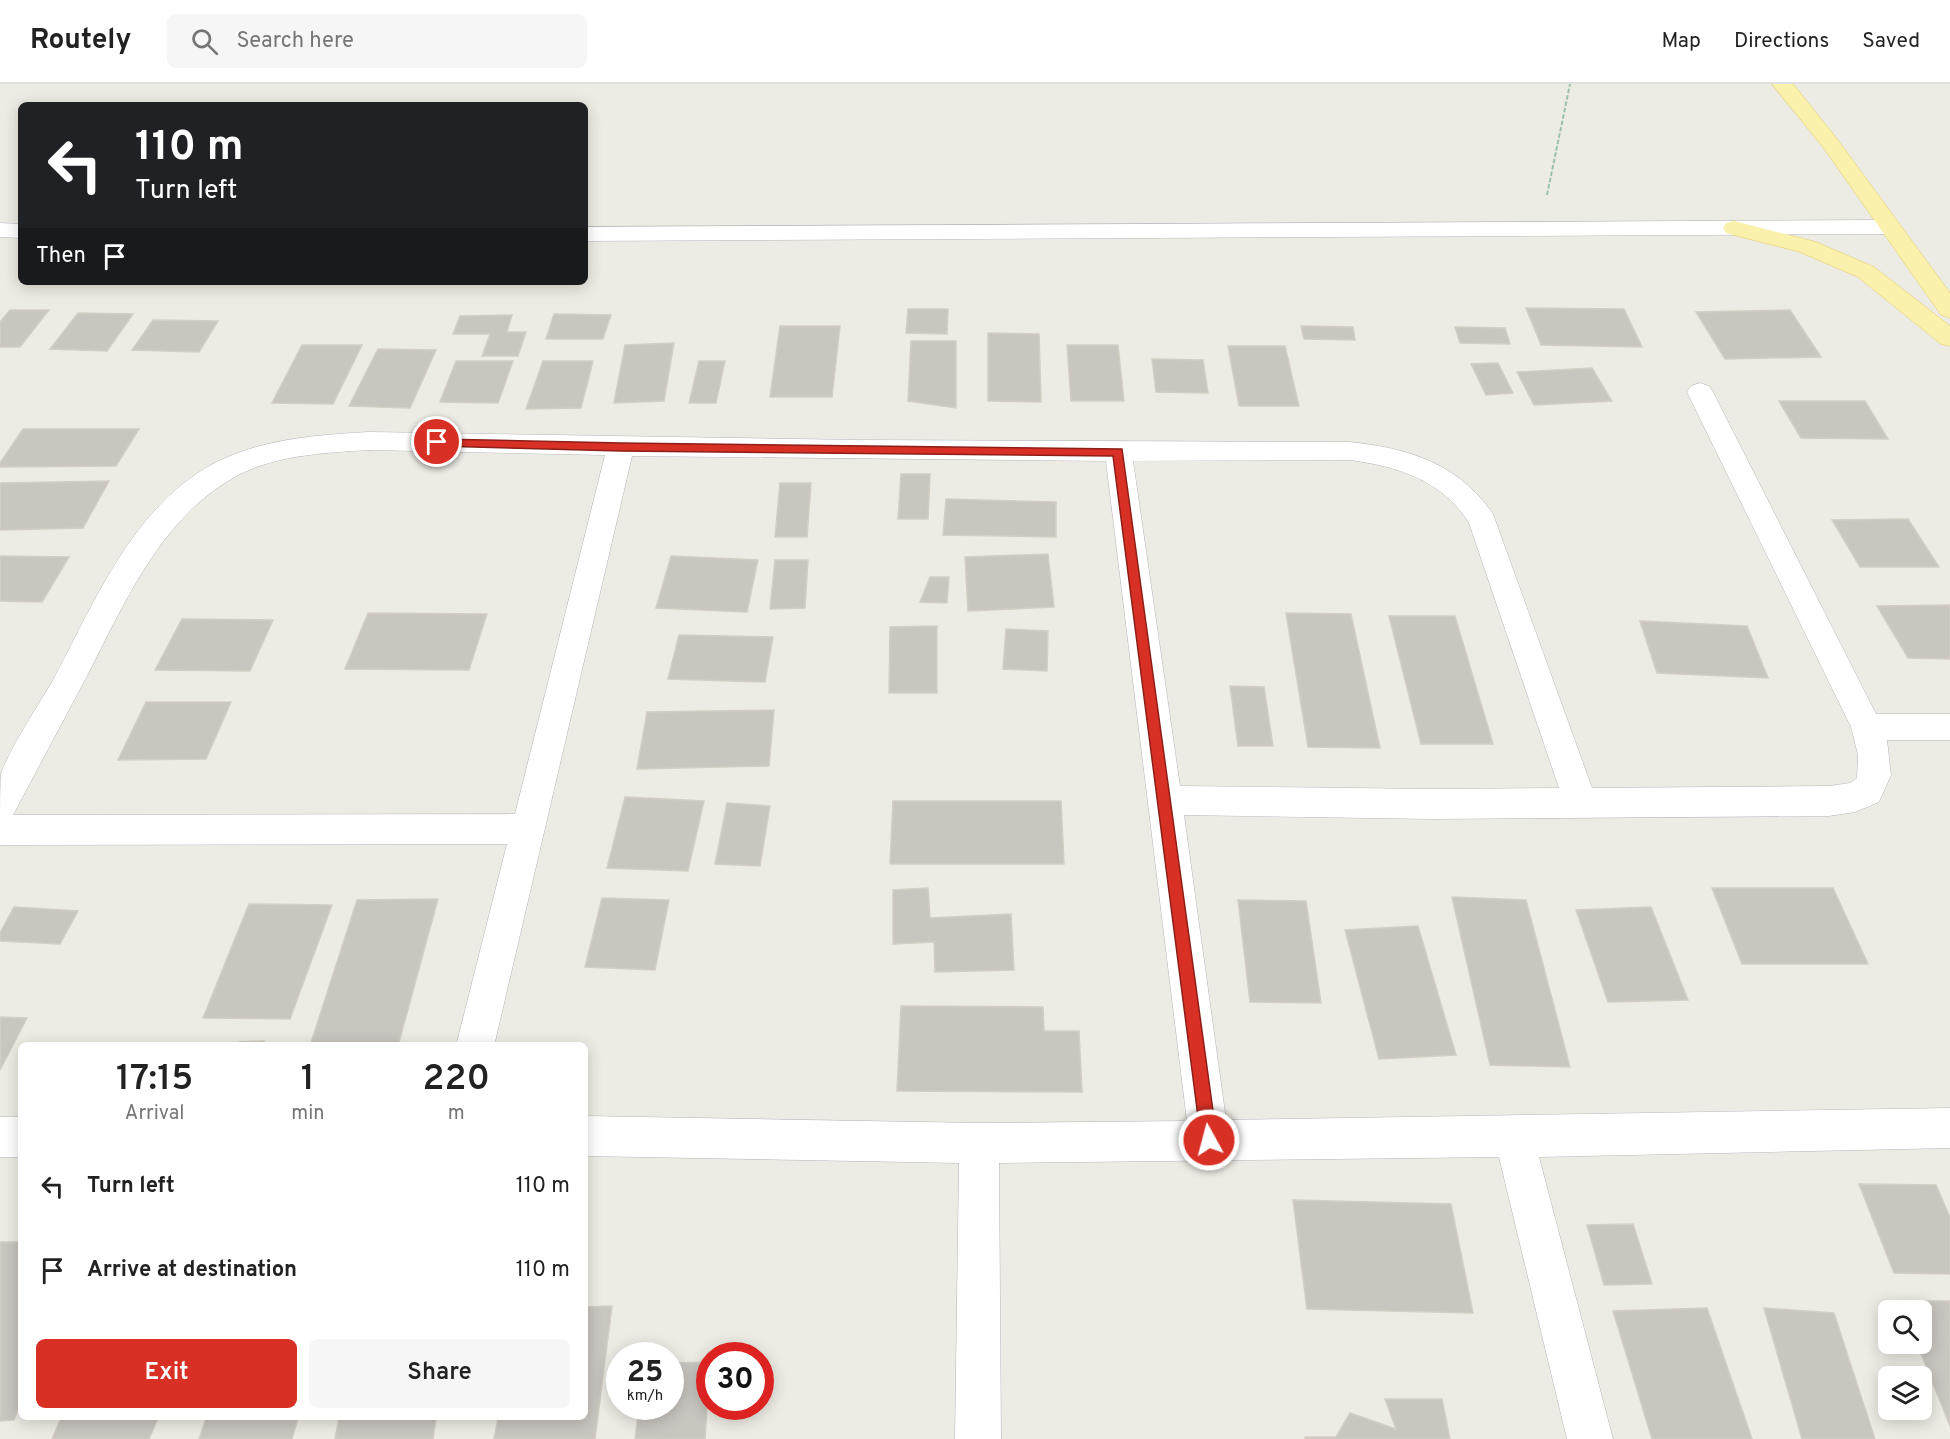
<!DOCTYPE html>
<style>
:root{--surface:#fff;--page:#f6f6f6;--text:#222;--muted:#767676;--line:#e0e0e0;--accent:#d93025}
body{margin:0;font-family:Overpass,sans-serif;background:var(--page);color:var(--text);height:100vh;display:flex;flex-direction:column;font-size:22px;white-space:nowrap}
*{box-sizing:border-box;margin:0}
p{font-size:20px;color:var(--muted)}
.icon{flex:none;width:33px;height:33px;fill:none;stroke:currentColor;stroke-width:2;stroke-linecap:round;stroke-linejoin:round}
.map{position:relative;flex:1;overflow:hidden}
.sheet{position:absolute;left:18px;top:958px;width:570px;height:378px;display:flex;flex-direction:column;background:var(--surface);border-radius:9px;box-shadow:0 3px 15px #0003}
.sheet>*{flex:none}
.hud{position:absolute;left:18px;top:18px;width:570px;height:183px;border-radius:9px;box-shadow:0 3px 15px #0003;background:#202124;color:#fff;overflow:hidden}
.fabs{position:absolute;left:1878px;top:1216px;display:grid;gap:12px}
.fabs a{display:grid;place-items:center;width:54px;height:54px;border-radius:9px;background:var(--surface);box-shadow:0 3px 15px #0003;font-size:30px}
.speed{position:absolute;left:606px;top:1258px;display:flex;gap:12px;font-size:30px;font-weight:700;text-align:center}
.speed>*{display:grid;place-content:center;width:78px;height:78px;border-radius:50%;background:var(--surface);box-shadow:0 3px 15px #0003;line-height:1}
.speed small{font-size:15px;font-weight:400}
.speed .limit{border:9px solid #d22;background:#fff;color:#111}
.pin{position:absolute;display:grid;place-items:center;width:51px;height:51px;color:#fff;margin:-26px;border:3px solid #fff;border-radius:50%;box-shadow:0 2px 6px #0007}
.me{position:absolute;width:66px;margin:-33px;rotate:353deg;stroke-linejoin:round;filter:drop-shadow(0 0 4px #0008)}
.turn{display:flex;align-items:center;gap:21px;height:126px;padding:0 18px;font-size:27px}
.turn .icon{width:78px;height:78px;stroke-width:2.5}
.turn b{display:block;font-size:42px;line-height:51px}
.then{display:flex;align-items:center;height:57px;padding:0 18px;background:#0003;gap:12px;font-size:22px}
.eta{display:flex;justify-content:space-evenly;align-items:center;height:102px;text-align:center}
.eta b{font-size:36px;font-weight:600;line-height:42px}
.cta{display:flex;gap:12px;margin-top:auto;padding:12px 18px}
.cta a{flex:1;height:69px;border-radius:9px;background:var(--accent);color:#fff;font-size:24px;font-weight:600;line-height:69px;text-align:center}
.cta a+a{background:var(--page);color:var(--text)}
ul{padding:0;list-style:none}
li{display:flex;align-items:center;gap:18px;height:84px;padding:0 18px}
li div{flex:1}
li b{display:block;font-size:22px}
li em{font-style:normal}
header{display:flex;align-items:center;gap:36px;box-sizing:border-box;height:84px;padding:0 30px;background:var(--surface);border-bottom:2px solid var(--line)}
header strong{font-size:28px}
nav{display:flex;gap:33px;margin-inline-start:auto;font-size:21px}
.search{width:420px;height:54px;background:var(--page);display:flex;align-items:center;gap:15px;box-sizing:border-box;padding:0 21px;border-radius:9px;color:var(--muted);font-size:22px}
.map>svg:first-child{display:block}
</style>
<header>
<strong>Routely</strong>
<div class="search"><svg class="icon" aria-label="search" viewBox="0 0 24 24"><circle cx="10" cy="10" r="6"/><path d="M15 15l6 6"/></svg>Search here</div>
<nav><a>Map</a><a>Directions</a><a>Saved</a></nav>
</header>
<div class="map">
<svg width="1950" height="1355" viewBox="0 0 1950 1355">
<rect width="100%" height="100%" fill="#edece4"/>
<!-- building -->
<path fill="#c9c6c0" stroke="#d2cec3" stroke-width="1.5" d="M 1526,224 L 1624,225 L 1642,263 L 1541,261 Z
M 908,225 L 948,225 L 947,250 L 906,249 Z
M 10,226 L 49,226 L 20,263 L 0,263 L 0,238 Z
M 1790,226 L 1821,273 L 1725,275 L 1696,228 Z
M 78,229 L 133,230 L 107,267 L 50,265 Z
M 554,230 L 611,231 L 603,255 L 546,255 Z
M 512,231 L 507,248 L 526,248 L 518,272 L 482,272 L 490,250 L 453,250 L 460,232 Z
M 153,236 L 218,237 L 199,268 L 132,266 Z
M 780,242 L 840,242 L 832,313 L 770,313 Z
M 1301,242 L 1353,243 L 1355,256 L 1304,255 Z
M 1455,243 L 1505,244 L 1510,260 L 1460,259 Z
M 988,249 L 1039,250 L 1041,318 L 988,317 Z
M 911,257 L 956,257 L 956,324 L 908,317 Z
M 674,259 L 664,317 L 614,319 L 625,261 Z
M 302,261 L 362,261 L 333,320 L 272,319 Z
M 1067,261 L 1118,261 L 1124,317 L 1071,317 Z
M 1228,262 L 1285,262 L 1299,322 L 1239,322 Z
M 378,265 L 436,266 L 410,324 L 349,322 Z
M 1152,275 L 1203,276 L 1208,309 L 1156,308 Z
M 456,277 L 513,277 L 498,319 L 440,318 Z
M 543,277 L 593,277 L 581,324 L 526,325 Z
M 699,277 L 725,277 L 716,319 L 689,319 Z
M 1498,279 L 1513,309 L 1486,311 L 1471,280 Z
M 1592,284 L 1612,317 L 1534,321 L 1517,288 Z
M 1779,317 L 1865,317 L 1888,355 L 1801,354 Z
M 23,345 L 139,345 L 116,382 L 0,383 L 0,379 Z
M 901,390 L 930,390 L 928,435 L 898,435 Z
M 109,397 L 83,444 L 0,446 L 0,399 Z
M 780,399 L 811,399 L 807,453 L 775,453 Z
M 946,415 L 1056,418 L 1056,453 L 943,451 Z
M 1908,435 L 1939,483 L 1860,483 L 1832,436 Z
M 1048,470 L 1054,523 L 968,527 L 965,473 Z
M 0,472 L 69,473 L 42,518 L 0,517 Z
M 671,472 L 758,476 L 747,528 L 656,524 Z
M 775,476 L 808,476 L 805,524 L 770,525 Z
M 930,493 L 949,493 L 947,519 L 920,518 Z
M 1950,521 L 1950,575 L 1908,574 L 1877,522 Z
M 368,529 L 487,530 L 469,586 L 345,585 Z
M 1286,529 L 1351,530 L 1380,664 L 1308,663 Z
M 1389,532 L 1455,532 L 1493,660 L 1421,660 Z
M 182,535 L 273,536 L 250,587 L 155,586 Z
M 1640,537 L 1747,542 L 1768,594 L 1657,589 Z
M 937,542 L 937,609 L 889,609 L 890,543 Z
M 1006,545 L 1048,547 L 1047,587 L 1003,585 Z
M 679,551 L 773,553 L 765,598 L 668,595 Z
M 1230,602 L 1264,603 L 1273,662 L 1238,662 Z
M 146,618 L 231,618 L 206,675 L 118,676 Z
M 774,626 L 769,682 L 637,685 L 647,628 Z
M 625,713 L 704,717 L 688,787 L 607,784 Z
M 893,717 L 1061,717 L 1064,780 L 890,780 Z
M 727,719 L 770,722 L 760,782 L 715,780 Z
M 928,804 L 930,834 L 1011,830 L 1014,886 L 935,888 L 934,858 L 893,860 L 893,806 Z
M 1712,804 L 1833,804 L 1868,880 L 1742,880 Z
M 1452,813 L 1526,816 L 1570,983 L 1490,981 Z
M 602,814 L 669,816 L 655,886 L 585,883 Z
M 438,815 L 398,962 L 310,962 L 357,816 Z
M 1238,816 L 1306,817 L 1321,919 L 1250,918 Z
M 249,820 L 332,821 L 290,935 L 203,934 Z
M 14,823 L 78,827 L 60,860 L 0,857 L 0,849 Z
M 1651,823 L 1688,916 L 1608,918 L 1576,826 Z
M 1418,842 L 1456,971 L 1379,975 L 1345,846 Z
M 901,922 L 1043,923 L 1044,947 L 1079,947 L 1082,1008 L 897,1007 Z
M 0,933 L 27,934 L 0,986 Z
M 264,957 L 263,962 L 238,962 L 239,958 Z
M 1859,1100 L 1936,1101 L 1950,1133 L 1950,1190 L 1894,1189 Z
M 1293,1116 L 1451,1120 L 1473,1229 L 1307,1225 Z
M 1633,1140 L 1652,1200 L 1604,1201 L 1587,1141 Z
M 0,1158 L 21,1158 L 21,1318 L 14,1336 L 0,1337 Z
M 1899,1217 L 1950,1217 L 1950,1342 L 1917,1260 L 1922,1260 L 1922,1227 L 1903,1227 Z
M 612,1222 L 595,1355 L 494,1355 L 498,1334 L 585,1334 L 585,1223 Z
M 1707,1224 L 1752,1355 L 1652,1355 L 1613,1227 Z
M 1764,1224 L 1834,1229 L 1875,1355 L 1802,1355 Z
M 710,1278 L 705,1355 L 635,1355 L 639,1323 L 670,1323 L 670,1279 Z
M 1385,1315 L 1442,1315 L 1450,1355 L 1305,1355 L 1305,1353 L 1336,1353 L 1350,1329 L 1396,1345 Z
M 61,1334 L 158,1334 L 149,1355 L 52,1355 Z
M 206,1334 L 298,1334 L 292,1355 L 199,1355 Z
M 339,1334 L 436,1334 L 433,1355 L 335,1355 Z"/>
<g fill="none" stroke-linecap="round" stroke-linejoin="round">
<defs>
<path id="minor" d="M 1890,136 L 1898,138 L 1901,143 L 1898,148 L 1890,150 L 585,157 L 585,143 Z
M 0,139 L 21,140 L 21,154 L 0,153 Z
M 1700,299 L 1709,302 L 1713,308 L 1876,630 L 1950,630 L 1950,656 L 1887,656 L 1891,691 L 1879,718 L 1855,728 L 1829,732 L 1433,735 L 1184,731 L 1226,1036 L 1950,1024 L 1950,1064 L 1539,1073 L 1613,1355 L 1567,1355 L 1499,1073 L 999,1079 L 1001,1355 L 955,1355 L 959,1079 L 585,1072 L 585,1032 L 979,1039 L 1187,1037 L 1106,377 L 632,372 L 494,962 L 456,962 L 507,760 L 0,761 C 0,745 0,701 1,689 C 14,657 35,627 52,598 C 93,522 131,425 211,381 C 259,355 316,351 369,348 L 859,356 L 1349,358 C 1408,364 1458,379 1493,430 L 1592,704 L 1829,702 L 1850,699 L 1857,694 L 1858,671 L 1851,643 L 1687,308 L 1691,302 ZM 369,366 L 605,371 L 515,730 L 13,731 C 38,684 63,637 88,590 C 124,520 158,440 228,397 C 269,371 322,369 369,366 ZM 1349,376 C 1397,382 1442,396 1469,439 L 1559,704 L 1433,705 L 1180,702 L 1133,377 Z
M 0,1033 L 21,1033 L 21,1073 L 0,1073 Z"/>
<path id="major" d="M 1772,0 L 1793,0 L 1837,55 L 1950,209 L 1950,234 L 1941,231 L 1823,63 Z
M 1734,137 L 1816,158 L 1874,183 L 1950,242 L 1950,262 L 1941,260 L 1858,193 L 1800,168 L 1726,149 L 1723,144 L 1726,139 Z"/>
</defs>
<!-- minor casing -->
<use href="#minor" stroke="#b4b6ba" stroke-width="1"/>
<!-- major casing -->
<use href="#major" stroke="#e8ca62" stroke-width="1"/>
<!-- path -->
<path stroke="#9ac1a8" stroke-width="2" stroke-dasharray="4.5 2" stroke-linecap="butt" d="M 1547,111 L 1570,0"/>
<!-- minor -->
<use href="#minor" fill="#fff" fill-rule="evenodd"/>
<!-- major -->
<use href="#major" fill="#faf1ad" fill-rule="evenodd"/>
</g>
<!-- route -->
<path fill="#d93025" stroke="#8d1f18" stroke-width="1.5" d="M 437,355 L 621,359 L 1122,365 L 1217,1056 L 1215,1062 L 1209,1064 L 1203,1062 L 1201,1056 L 1113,372 L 621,367 L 437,362 L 432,358 Z"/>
</svg>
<div class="fabs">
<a><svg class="icon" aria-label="search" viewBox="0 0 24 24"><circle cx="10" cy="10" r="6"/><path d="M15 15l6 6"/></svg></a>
<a><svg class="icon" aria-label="layers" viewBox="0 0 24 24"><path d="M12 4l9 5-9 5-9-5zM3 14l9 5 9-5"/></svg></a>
</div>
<div class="speed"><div>25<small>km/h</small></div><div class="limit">30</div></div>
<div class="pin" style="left:437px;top:358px;background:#d93025"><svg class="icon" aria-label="arrive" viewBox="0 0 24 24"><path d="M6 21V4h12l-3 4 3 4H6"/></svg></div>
<svg class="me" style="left:1209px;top:1056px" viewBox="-20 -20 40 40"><circle r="17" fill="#d93025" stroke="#fff" stroke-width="3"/><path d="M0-11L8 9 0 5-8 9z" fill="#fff"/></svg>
<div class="hud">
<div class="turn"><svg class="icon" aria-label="left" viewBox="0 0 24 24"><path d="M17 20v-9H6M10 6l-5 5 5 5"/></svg><div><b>110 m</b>Turn left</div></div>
<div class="then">Then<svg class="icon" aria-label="arrive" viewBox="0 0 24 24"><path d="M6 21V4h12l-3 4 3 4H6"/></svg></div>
</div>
<section class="sheet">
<div class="eta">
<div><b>17:15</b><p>Arrival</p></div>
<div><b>1</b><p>min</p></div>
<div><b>220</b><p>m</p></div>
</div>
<ul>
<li><svg class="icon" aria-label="left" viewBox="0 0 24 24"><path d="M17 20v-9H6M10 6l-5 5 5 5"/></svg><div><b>Turn left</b></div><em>110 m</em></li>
<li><svg class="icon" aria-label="arrive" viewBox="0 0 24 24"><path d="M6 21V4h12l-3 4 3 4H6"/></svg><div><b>Arrive at destination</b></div><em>110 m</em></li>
</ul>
<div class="cta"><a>Exit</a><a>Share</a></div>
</section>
</div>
